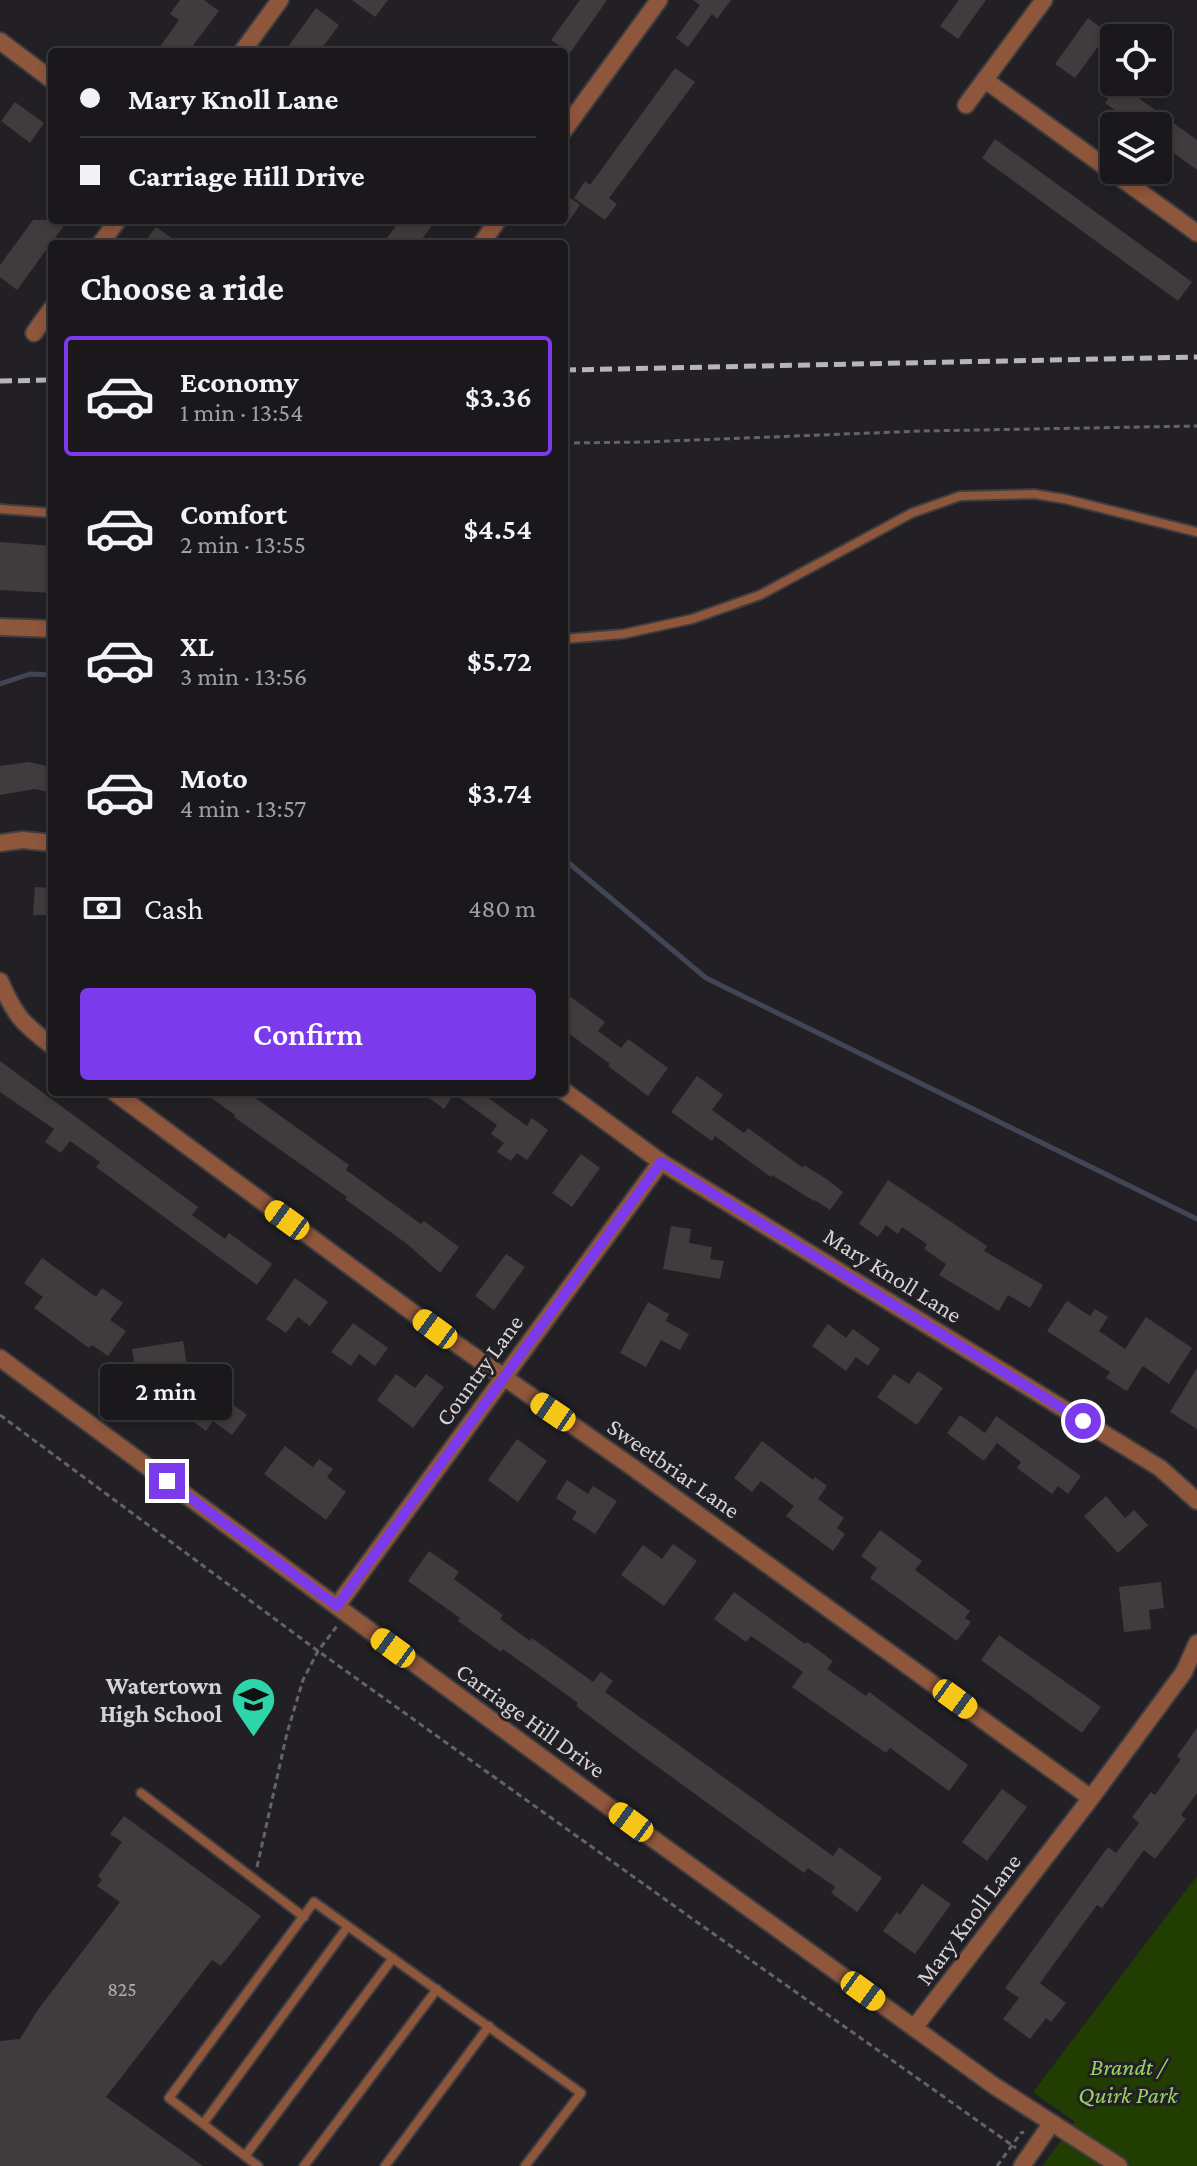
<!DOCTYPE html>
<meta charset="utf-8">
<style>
:root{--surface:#1a181b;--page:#232124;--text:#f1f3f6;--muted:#9fa0a3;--line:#38373a;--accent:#7c3aed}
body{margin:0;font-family:"Crimson Pro",serif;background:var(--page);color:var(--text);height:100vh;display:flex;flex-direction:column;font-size:30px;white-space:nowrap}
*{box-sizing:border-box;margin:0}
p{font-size:26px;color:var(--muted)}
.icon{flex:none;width:44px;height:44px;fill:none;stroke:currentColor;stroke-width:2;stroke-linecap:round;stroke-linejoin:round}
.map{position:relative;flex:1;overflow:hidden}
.panel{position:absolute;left:48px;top:240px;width:520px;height:856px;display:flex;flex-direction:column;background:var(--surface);border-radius:8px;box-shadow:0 4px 12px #0003,0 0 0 2px var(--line)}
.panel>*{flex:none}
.banner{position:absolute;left:48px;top:48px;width:520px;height:176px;border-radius:8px;box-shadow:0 4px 12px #0003,0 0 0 2px var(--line);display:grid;align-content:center;height:176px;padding:0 32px;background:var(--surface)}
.fabs{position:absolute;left:1100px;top:24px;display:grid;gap:16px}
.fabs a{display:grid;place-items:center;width:72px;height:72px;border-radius:8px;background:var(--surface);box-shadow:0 4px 12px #0003,0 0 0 2px var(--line);font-size:40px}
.end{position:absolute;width:36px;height:36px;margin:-18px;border:10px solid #7c3aed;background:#fff;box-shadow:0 0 0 4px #fff}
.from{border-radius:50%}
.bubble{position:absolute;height:56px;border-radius:8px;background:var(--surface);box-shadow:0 4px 12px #0003,0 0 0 2px var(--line);font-size:26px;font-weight:600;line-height:56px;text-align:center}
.car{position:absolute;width:24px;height:48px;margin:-24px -12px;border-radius:10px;box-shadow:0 0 6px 2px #0007;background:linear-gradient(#f5c518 24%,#345 0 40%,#f5c518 0 76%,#345 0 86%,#f5c518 0)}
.banner b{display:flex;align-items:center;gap:28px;height:76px;font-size:30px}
.banner b+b{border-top:2px solid var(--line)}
.banner i{width:20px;height:20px;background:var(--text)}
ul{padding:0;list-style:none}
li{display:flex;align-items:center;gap:24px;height:120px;margin:0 16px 12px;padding:0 16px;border:4px solid transparent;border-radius:8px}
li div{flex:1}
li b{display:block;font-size:30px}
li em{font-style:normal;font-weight:600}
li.current{border-color:var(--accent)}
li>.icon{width:72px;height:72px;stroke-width:1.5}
h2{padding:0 32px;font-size:36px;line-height:96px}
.pay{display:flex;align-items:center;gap:20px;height:88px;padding:0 32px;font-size:30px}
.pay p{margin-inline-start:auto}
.cta{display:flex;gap:16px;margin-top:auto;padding:16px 32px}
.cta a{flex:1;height:92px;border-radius:8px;background:var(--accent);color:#fff;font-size:32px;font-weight:600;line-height:92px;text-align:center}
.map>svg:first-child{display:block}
.green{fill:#213d02}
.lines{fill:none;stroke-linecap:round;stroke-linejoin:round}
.stream{stroke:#404655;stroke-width:5}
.building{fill:#403b3d}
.service-casing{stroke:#3f3d40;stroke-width:12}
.minor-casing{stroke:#3f3d40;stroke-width:20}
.path{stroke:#656367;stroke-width:3;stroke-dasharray:6 4;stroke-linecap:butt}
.service{stroke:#8e563b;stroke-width:8}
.minor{stroke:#8e563b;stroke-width:16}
.rail{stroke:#b7b5b9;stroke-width:5;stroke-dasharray:12 6;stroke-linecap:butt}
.route{stroke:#7c3aed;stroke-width:10}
.labels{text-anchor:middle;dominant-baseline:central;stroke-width:6;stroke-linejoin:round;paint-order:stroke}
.number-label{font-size:20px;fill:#b0adb0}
.street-label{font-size:24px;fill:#d5d3d6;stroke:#222024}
.poi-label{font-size:24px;font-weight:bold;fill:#d5d3d6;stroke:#222024;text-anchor:end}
.park-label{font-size:24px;font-style:italic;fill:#96d362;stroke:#222024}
</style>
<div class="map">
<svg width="1197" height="2166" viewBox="0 0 1197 2166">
<rect width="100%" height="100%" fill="#222024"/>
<path class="green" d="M1197,1876V2166H1042L1075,2122L1033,2092Z"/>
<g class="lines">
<path class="stream" d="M0,684L30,674L52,675
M564,859L706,978L1197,1219"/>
</g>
<path class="building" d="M180,0H204L219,11L188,52H156L179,20L170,14Z
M352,0H388L375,17Z
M580,0H607L570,53L551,40Z
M693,0H731L717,19L712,14L688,47L676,38L700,5Z
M959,0H986L958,39L940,26Z
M316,8L339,25L319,52H284Z
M1088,18L1108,33L1075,78L1055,64Z
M675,68L695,82L609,198L617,204L605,220L574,198L585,181L590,185Z
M1119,84L1197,140V170L1160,143L1172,126H1137L1105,103Z
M15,102L44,123L30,143L1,121Z
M995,139L1192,282L1178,301L982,158Z
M564,193L580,205L564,228Z
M33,220H68L17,290L0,277V265Z
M400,220H436L418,244H383Z
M156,227L180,244H143Z
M0,542L52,546V593L0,590Z
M29,762L52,767V793L35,789L0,795V766Z
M35,887L52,888V915H33Z
M564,992L605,1022L598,1031L621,1048L628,1039L668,1068L648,1096L608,1066L610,1064L564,1030Z
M0,1061L198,1207L192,1215L225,1239L229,1233L272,1264L257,1285L96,1167L100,1162L70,1141L61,1153L45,1142L54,1129L0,1092Z
M697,1076L723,1095L712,1110L744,1133L748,1128L803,1168L804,1165L828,1180L843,1192L830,1210L815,1200L814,1201L772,1175L771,1177L715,1136L712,1141L671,1112Z
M203,1092H247L349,1165L346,1170L421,1224L424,1221L459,1247L440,1273L407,1244L345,1199L347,1197L234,1117L235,1115Z
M421,1092H491L487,1097L527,1126L532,1118L548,1130L527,1160L517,1153L511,1161L497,1152L504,1143L491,1134L497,1125L454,1094L444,1109Z
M581,1154L600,1168L572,1207L552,1193Z
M888,1180L987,1246L984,1251L1043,1285L1030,1308L1008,1295L999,1311L939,1275L946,1264L924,1249L927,1244L902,1227L898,1234L886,1225L878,1237L859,1224Z
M671,1226L691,1229L689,1243L712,1247L710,1259L724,1261L720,1279L663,1269Z
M506,1254L525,1267L494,1310L475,1296Z
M42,1258L96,1297L102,1288L123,1303L110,1320L126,1331L108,1356L92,1345L89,1348L34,1308L43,1297L24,1283Z
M295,1278L328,1302L310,1326L298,1317L286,1333L266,1319Z
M1067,1301L1090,1316L1095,1309L1108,1317L1099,1331L1125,1349L1146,1317L1192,1348L1169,1384L1143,1366L1127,1391L1106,1378L1110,1372L1047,1331Z
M648,1302L669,1314L666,1321L689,1334L680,1350L661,1340L646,1367L620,1353Z
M353,1323L388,1348L375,1366L359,1354L351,1366L331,1352Z
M828,1324L846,1338L853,1329L880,1349L868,1366L856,1357L846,1371L812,1346Z
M183,1341L191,1389L163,1394L159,1370L136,1373L132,1349Z
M1197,1368V1429L1170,1412Z
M918,1371L943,1388L917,1425L877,1397L894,1374L909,1384Z
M396,1374L415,1388L426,1374L444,1387L413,1428L377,1400Z
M210,1388L247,1415L232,1435L213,1421L206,1431L187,1417Z
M960,1415L985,1433L996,1416L1081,1476L1068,1494L1058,1486L1052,1494L1017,1468L1021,1462L997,1443L984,1461L947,1433Z
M517,1439L547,1461L518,1502L488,1480Z
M762,1441L813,1480L815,1477L827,1486L818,1499L844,1518L837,1528L845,1534L833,1551L786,1516L794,1506L761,1481L752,1492L734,1478Z
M285,1446L313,1467L319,1459L333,1469L327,1477L346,1492L326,1520L264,1474Z
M567,1480L588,1494L593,1486L617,1501L595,1534L572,1519L577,1512L556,1498Z
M1106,1496L1125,1518L1134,1510L1148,1525L1118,1553L1084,1516Z
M880,1530L922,1561L915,1570L970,1611L965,1618L971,1622L957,1641L870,1578L877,1568L861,1556Z
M673,1544L697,1561L664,1606L621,1575L643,1545L662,1559Z
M429,1551L459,1572L454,1579L503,1615L500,1619L530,1641L532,1638L593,1682L601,1672L613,1681L605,1692L833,1856L839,1847L882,1878L857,1912L831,1893L835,1887L808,1868L804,1873L633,1749L576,1706L578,1703L503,1649L501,1652L458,1621L460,1618L408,1581Z
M1161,1582L1164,1608L1149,1610L1151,1629L1124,1632L1119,1587Z
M734,1592L805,1644L807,1642L833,1661L827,1669L866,1696L869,1692L968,1765L949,1791L890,1748L886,1753L792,1687L803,1672L751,1636L746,1642L714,1619Z
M999,1635L1101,1707L1082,1733L981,1660Z
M1197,1728V1793L1181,1815L1186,1819L1155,1859L1144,1850L1102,1908L1097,1905L1040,1983L1066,2003L1051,2022L1046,2018L1030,2039L1003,2019L1019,1998L1005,1988L1108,1847L1116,1853L1139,1823L1132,1817L1151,1792L1155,1795L1181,1759L1177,1756Z
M1002,1789L1027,1807L987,1861L962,1842Z
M124,1816L261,1916L221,1966L212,1960L106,2097L203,2166H0V2041L20,2039L37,2011L120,1902L97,1886L102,1880L98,1876L122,1842L110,1834Z
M922,1884L951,1904L915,1954L883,1931L897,1912L900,1915Z"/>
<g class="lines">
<defs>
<path id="service" d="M0,509L52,513
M564,639L623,634L692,619L760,595L912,513L960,496L1034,494L1065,499L1197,532
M141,1793L304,1917
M203,2124L348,1926
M245,2156L393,1958
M258,2166L169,2098L314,1902L581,2093L525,2166
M304,2166L437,1989
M385,2166L489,2026"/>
<path id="minor" d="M0,41L52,80
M242,52L280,0
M985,80L1197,233
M966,105L1044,0
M564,130L659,0
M100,244L118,220
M481,244L498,220
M34,333L52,308
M0,627L52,629
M0,843L23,840L52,843
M0,981C15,1016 22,1023 52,1046
M564,1091L661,1162L1160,1468L1197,1501
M114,1092L435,1329L628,1464L1091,1798
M0,1358L605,1804L993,2085L1119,2166
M337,1606L661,1162
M914,2028L1091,1798L1184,1672L1197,1643
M1022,2166L1051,2124"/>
</defs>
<use href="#service" class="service-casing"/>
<use href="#minor" class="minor-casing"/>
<path class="path" d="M564,443L645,442L922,431L1197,426
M0,1415L318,1651L694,1920L1016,2148
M257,1867L287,1733L303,1680L318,1651L337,1626
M997,2166L1021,2133L1024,2132"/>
<use href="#service" class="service"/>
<use href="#minor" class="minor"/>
<path class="rail" d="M564,370L1197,357
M0,381L52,380"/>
</g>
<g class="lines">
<path class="route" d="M167,1481L337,1606L661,1162L1083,1421"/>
</g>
<defs>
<symbol id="school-pin" viewBox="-11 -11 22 30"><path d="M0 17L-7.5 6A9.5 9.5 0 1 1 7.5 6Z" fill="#2ed4aa" stroke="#222024"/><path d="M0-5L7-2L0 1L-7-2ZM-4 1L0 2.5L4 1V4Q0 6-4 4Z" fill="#111"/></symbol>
</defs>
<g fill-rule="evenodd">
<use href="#school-pin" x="228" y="1674" width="51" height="69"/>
</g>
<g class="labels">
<g class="number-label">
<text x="122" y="1989">825</text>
</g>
<g class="street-label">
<text transform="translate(893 1275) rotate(32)">Mary Knoll Lane</text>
<text transform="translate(479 1370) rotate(-54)">Country Lane</text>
<text transform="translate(674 1468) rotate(35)">Sweetbriar Lane</text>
<text transform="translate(531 1720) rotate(36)">Carriage Hill Drive</text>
<text transform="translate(968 1919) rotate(-53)">Mary Knoll Lane</text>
</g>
<g class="poi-label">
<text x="222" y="1685">Watertown<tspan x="222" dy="28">High School</tspan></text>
</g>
<g class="park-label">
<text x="1128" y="2066">Brandt /<tspan x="1128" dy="28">Quirk Park</tspan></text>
</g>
</g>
</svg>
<div class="fabs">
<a><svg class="icon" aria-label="locate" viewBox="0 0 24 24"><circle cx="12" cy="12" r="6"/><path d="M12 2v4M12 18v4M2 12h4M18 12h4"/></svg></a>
<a><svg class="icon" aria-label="layers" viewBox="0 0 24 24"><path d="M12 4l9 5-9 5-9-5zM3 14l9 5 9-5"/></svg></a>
</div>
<i class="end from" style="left:1083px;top:1421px"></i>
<i class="end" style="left:167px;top:1481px"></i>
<div class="bubble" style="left:100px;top:1364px;width:132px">2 min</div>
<i class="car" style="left:287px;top:1220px;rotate:306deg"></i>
<i class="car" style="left:435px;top:1329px;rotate:306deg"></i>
<i class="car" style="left:553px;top:1412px;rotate:304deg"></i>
<i class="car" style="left:393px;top:1648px;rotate:306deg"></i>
<i class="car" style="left:955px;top:1699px;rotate:126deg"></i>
<i class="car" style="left:631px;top:1822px;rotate:306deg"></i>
<i class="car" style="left:863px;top:1991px;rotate:126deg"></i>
<div class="banner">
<b><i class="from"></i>Mary Knoll Lane</b>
<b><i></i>Carriage Hill Drive</b>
</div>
<section class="panel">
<h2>Choose a ride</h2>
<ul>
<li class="current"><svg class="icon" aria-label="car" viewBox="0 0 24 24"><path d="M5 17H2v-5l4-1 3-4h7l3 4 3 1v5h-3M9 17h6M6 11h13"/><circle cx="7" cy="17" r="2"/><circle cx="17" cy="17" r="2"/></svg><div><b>Economy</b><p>1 min · 13:54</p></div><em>$3.36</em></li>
<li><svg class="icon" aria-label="car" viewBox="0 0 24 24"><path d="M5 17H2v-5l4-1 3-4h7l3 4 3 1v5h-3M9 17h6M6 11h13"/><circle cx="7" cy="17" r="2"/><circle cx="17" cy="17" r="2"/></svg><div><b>Comfort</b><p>2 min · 13:55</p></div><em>$4.54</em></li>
<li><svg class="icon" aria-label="car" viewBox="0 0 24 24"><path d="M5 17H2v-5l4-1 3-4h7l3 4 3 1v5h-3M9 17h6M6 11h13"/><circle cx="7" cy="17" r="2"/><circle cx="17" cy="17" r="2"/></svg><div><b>XL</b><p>3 min · 13:56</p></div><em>$5.72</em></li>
<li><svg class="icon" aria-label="car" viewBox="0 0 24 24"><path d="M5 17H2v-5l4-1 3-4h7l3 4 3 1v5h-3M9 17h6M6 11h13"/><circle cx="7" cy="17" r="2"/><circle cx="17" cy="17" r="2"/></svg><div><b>Moto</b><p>4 min · 13:57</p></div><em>$3.74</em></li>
</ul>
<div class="pay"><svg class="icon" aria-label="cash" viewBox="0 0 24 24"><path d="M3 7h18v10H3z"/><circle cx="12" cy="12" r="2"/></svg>Cash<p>480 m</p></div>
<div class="cta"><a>Confirm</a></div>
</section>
</div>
